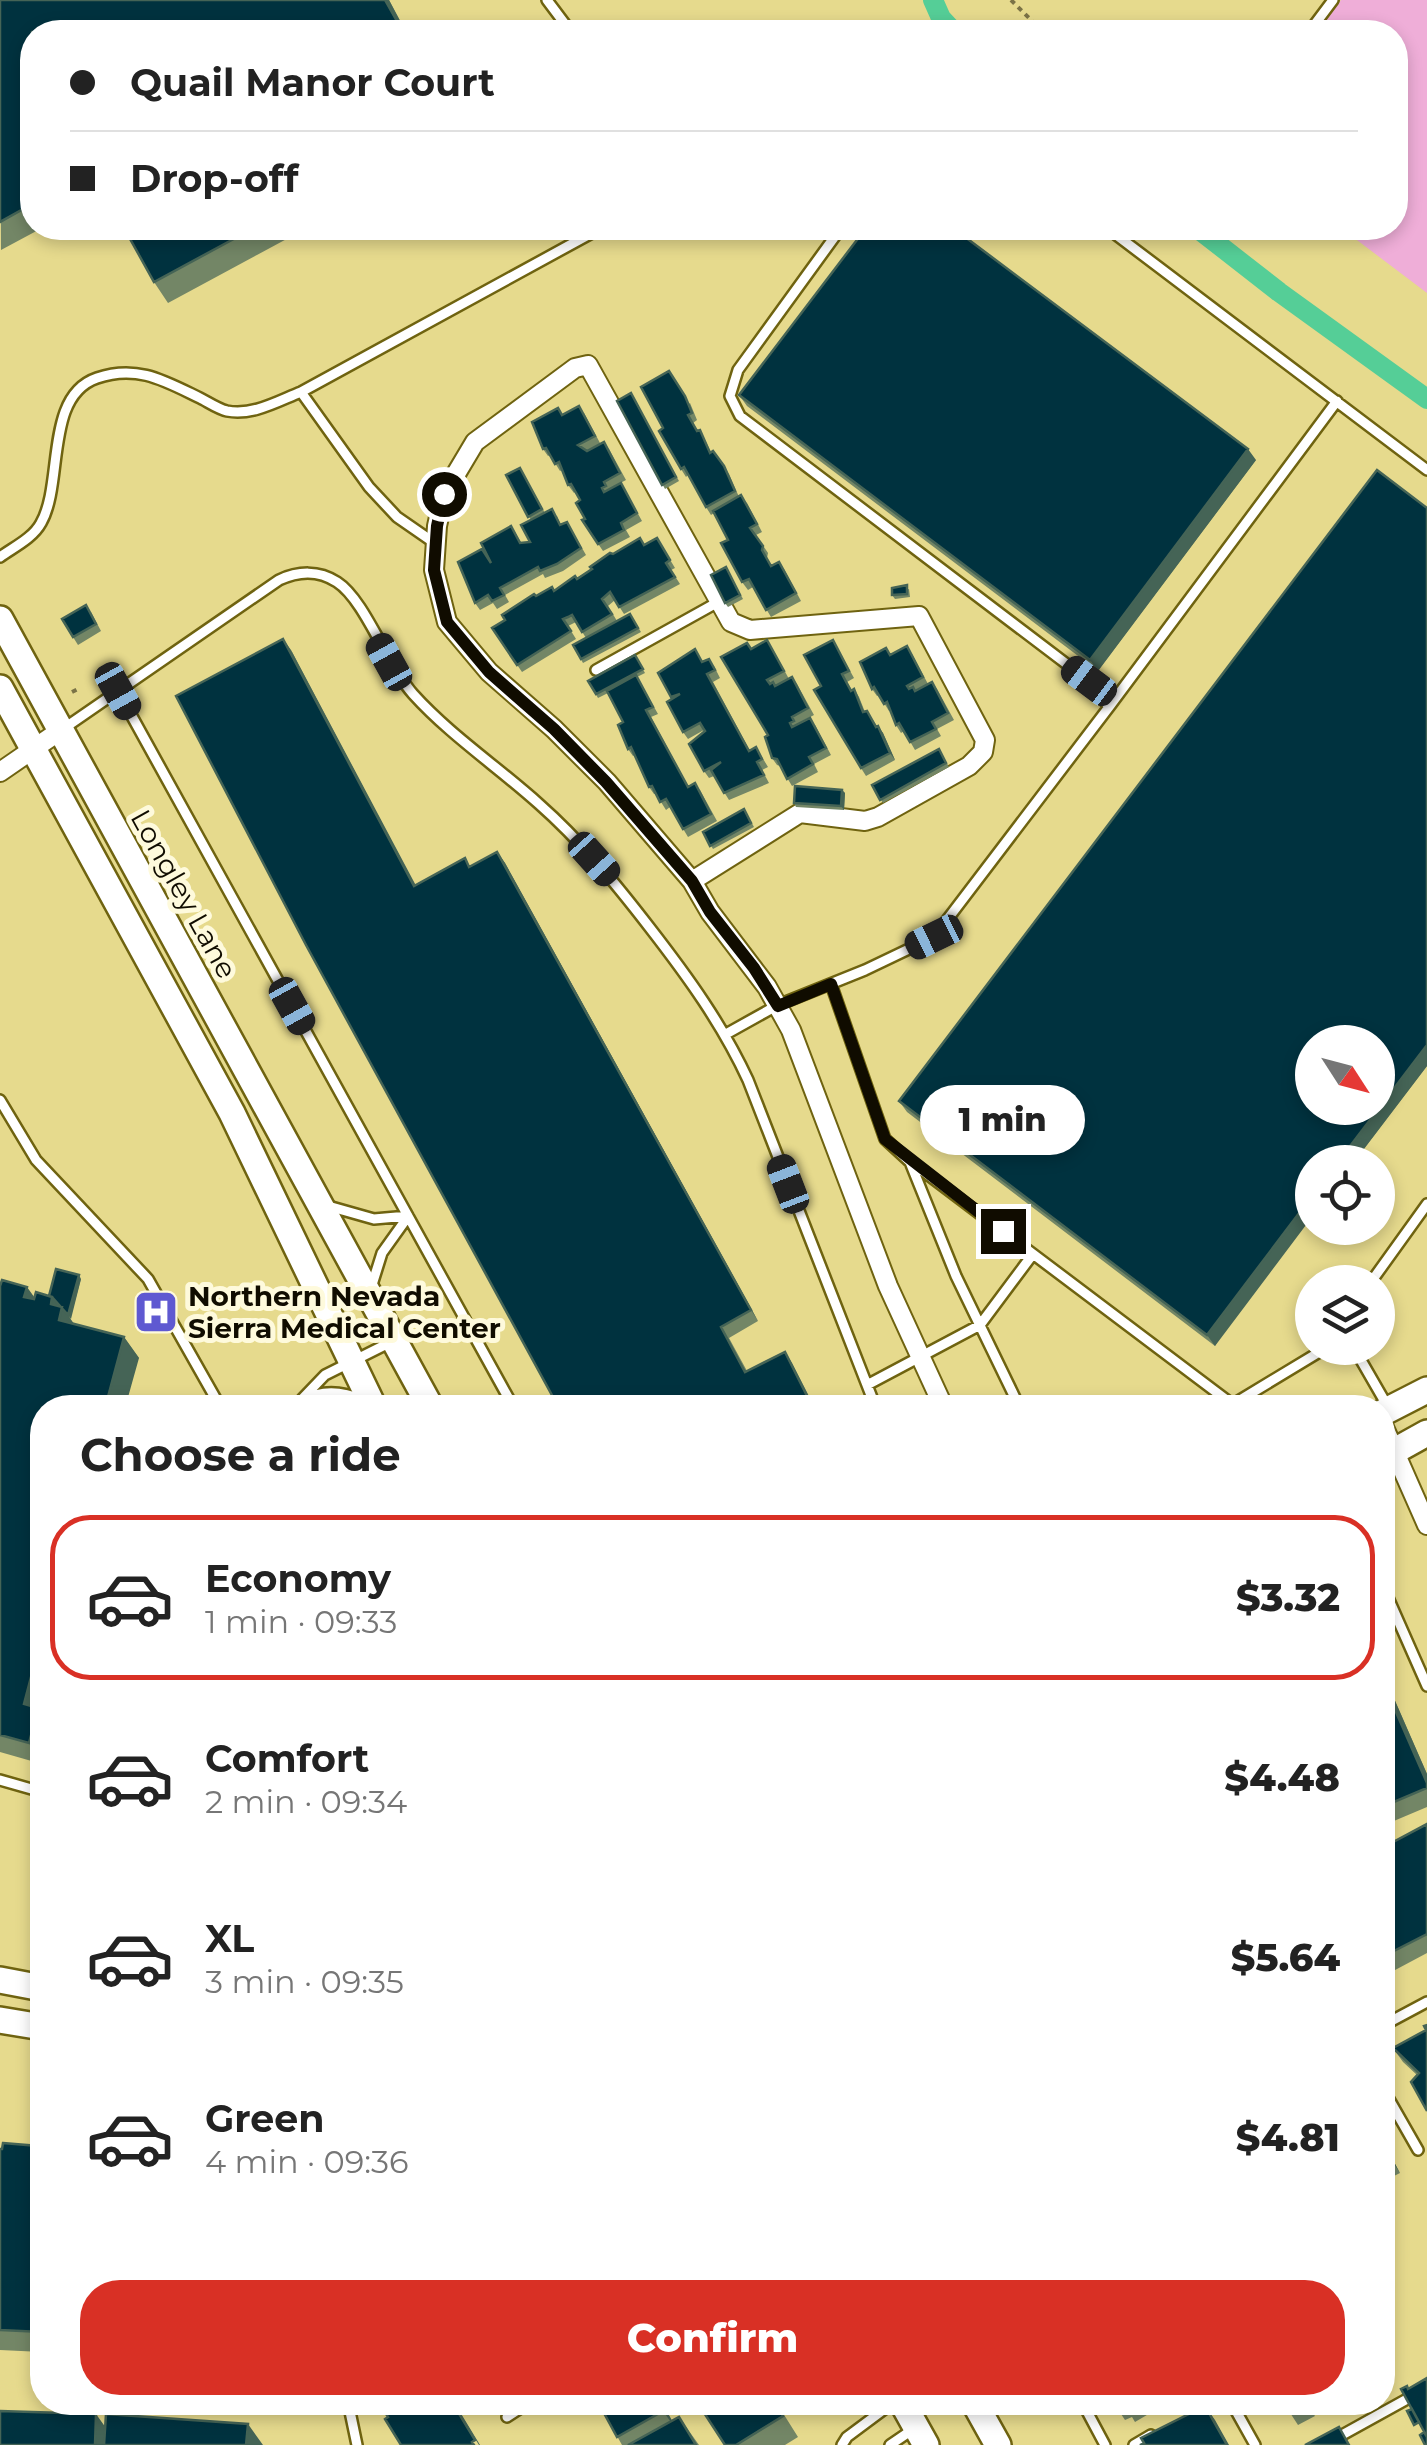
<!DOCTYPE html>
<meta charset="utf-8">
<style>
:root{--surface:#fff;--page:#f6f6f6;--text:#222;--muted:#767676;--line:#e0e0e0;--accent:#d93025}
body{margin:0;font-family:Montserrat,sans-serif;background:var(--page);color:var(--text);height:100vh;display:flex;flex-direction:column;font-size:38px;white-space:nowrap}
*{box-sizing:border-box;margin:0}
p{font-size:32px;color:var(--muted)}
.icon{flex:none;width:55px;height:55px;fill:none;stroke:currentColor;stroke-width:2;stroke-linecap:round;stroke-linejoin:round}
.map{position:relative;flex:1;overflow:hidden}
.sheet{position:absolute;left:30px;top:1395px;width:1365px;height:1020px;display:flex;flex-direction:column;background:var(--surface);border-radius:40px;box-shadow:0 5px 15px #0003}
.sheet>*{flex:none}
.banner{position:absolute;left:20px;top:20px;width:1388px;height:220px;border-radius:40px;box-shadow:0 5px 15px #0003;display:grid;align-content:center;height:220px;padding:0 50px;background:var(--surface)}
.needle{width:65px;rotate:126deg}
.fabs{position:absolute;left:1295px;top:1025px;display:grid;gap:20px}
.fabs a{display:grid;place-items:center;width:100px;height:100px;border-radius:50%;background:var(--surface);box-shadow:0 5px 15px #0003;font-size:50px}
.end{position:absolute;width:45px;height:45px;margin:-22px;border:12px solid #100c00;background:#fff;box-shadow:0 0 0 5px #fff}
.from{border-radius:50%}
.bubble{position:absolute;height:70px;border-radius:35px;background:var(--surface);box-shadow:0 5px 15px #0003;font-size:32px;font-weight:800;line-height:70px;text-align:center}
.car{position:absolute;width:30px;height:60px;margin:-30px -15px;border-radius:12px;box-shadow:0 0 8px 2px #0007;background:linear-gradient(#222 24%,#8ab4d8 0 40%,#222 0 76%,#8ab4d8 0 86%,#222 0)}
.banner b{display:flex;align-items:center;gap:35px;height:95px;font-size:38px}
.banner b+b{border-top:2px solid var(--line)}
.banner i{width:25px;height:25px;background:var(--text)}
ul{padding:0;list-style:none}
li{display:flex;align-items:center;gap:30px;height:165px;margin:0 20px 15px;padding:0 30px;border:5px solid transparent;border-radius:40px}
li div{flex:1}
li b{display:block;font-size:38px}
li em{font-style:normal;font-weight:800}
li.selected{border-color:var(--accent)}
li>.icon{width:90px;height:90px;stroke-width:1.5}
h2{padding:0 50px;font-size:45px;line-height:120px}
.action{display:flex;gap:20px;margin-top:auto;padding:20px 50px}
.action a{flex:1;height:115px;border-radius:40px;background:var(--accent);color:#fff;font-size:40px;font-weight:800;line-height:115px;text-align:center}
.map>svg:first-child{display:block}
.green{fill:#efaed8}
.lines{fill:none;stroke-linecap:round;stroke-linejoin:round}
.canal{stroke:#55ce97;stroke-width:20}
.service-casing{stroke:#6f6310;stroke-width:14}
.minor-casing{stroke:#6f6310;stroke-width:22}
.secondary-casing{stroke:#6f6310;stroke-width:30}
.path{stroke:#7b7346;stroke-width:4;stroke-dasharray:5 5;stroke-linecap:butt}
.service{stroke:#fff;stroke-width:9}
.minor{stroke:#fff;stroke-width:18}
.secondary{stroke:#fff;stroke-width:25}
.wall{fill:#738666}
.shaded-wall{fill:#456456}
.building{fill:#00323f;stroke:#456456;stroke-width:2.5;fill-rule:evenodd}
.route{stroke:#100c00;stroke-width:12}
.labels{text-anchor:middle;dominant-baseline:central;stroke-width:10;stroke-linejoin:round;paint-order:stroke}
.street-label{font-size:28px;fill:#100c00;stroke:#fefadc}
.poi-label{font-size:28px;font-weight:bold;fill:#100c00;stroke:#fefadc;text-anchor:start}
</style>
<div class="map">
<svg width="1427" height="2445" viewBox="0 0 1427 2445">
<rect width="100%" height="100%" fill="#e6da8d"/>
<path class="green" d="M1341,0H1427V293L1341,228H1395V32H1317Z"/>
<g class="lines">
<path class="canal" d="M933,0L941,18L954,32
M1197,228L1279,292L1427,399"/>
<defs>
<path id="service" d="M547,0L571,32
M1309,32L1333,0
M1107,228L1427,470
M301,392L369,487L397,517L436,544
M0,557C14,547 33,538 41,523C64,483 44,396 97,378C137,364 165,381 200,398C208,402 218,409 227,411C253,416 278,401 301,392L601,228
M596,670L720,601
M118,691L514,1408
M1109,707L1337,401
M63,729L279,580C298,571 319,570 337,582C365,600 387,665 413,694C450,735 498,767 539,804C581,841 616,884 650,928C688,977 722,1024 748,1080L876,1408
M831,984L885,1139L910,1162L956,1276L1020,1408
M726,1034L778,1005L865,970L934,937L1109,707L1089,681L740,416L730,396L738,370L841,228
M0,1100L36,1160L148,1279L221,1408
M911,1162L1232,1404
M328,1206L374,1219L408,1216
M1371,1282L1427,1204
M371,1288L382,1253L407,1218
M1354,1348L1388,1407
M867,1385L980,1325L1033,1254
M302,1399L325,1375L391,1342
M1230,1406L1326,1348
M286,1408C314,1392 333,1387 363,1400
M1382,1584L1427,1686
M0,1780L42,1792
M1382,2026L1427,2002
M1382,2087L1418,2150
M348,2402L357,2445
M1082,2402L1105,2445
M1231,2402L1255,2445
M1191,2413L1211,2402
M507,2417L530,2402
M842,2445L847,2437L894,2402
M890,2445L912,2430
M1134,2445L1151,2435
M1324,2445L1427,2388"/>
<path id="minor" d="M0,772L61,730
M692,881L800,813L865,821L878,817L969,766L983,752L985,740L919,616L750,630L731,622L588,365L575,368L475,442L444,494L437,526L434,570L447,622L489,672L554,729L607,782L692,881L710,912L767,987L791,1030L888,1286L944,1408
M1382,1423L1427,1525"/>
<path id="secondary" d="M0,619L431,1408
M0,688L232,1113L374,1408
M1382,1413L1427,1390
M1382,1458L1427,1433
M0,1980L42,1988
M0,2020L42,2027
M902,2402L926,2445
M974,2402L998,2445"/>
</defs>
<use href="#service" class="service-casing"/>
<use href="#minor" class="minor-casing"/>
<use href="#secondary" class="secondary-casing"/>
<path class="path" d="M1011,0L1043,32
M72,692L80,688"/>
<use href="#service" class="service"/>
<use href="#minor" class="minor"/>
<use href="#secondary" class="secondary"/>
</g>
<path class="wall" d="M0,0H389L406,32H32V228H42L1,250Z
M124,228H307L168,303L154,282Z
M631,393L679,481L665,489L617,401Z
M739,395L1256,460L1098,671L747,406Z
M690,403L697,420L693,423L698,431L700,430L711,452L729,474L739,497L747,503L762,532L756,535L768,553L767,558L772,566L784,569L801,601L771,617L753,587L748,590L742,582L728,540L714,513L711,515L706,507L688,475L686,477L681,469L663,428Z
M584,413L600,443L609,449L626,480L609,489L621,483L642,521L626,530L630,537L603,551L582,520L585,519L580,500L575,492L574,493L568,485L562,470L560,471L550,455L548,456L543,449L563,414Z
M520,468L545,513L557,516L561,525L567,522L586,555L563,571L545,578L543,574L505,595L509,602L497,609L493,603L480,610L475,603L491,563L511,526L521,542H530L531,520L506,475Z
M1427,508V1066L1354,1162H1312L1215,1346L907,1112L899,1101Z
M657,538L675,568L671,570L680,584L624,614L615,600L608,606L617,621L630,614L641,632L583,663L573,645L586,638L576,622L568,626L576,639L522,672L492,628L505,620L536,596L554,591L592,569L613,554L645,545Z
M726,567L743,599L728,607L725,603Z
M909,589L910,597L895,599L892,595Z
M91,612L101,631L78,645L73,637Z
M833,640L854,678L847,682L852,690L854,689L859,697L865,712L867,711L877,726L883,733L895,760L866,776L861,768L821,686Z
M772,648L789,679L792,677L797,684L814,715L797,724L815,725L831,755L814,764L818,772L792,786L780,766L777,765L772,758L752,649Z
M291,650L415,886L470,866L497,852L505,863L758,1321L729,1338L747,1371L792,1363L559,1408Z
M912,654L928,684L932,682L937,689L954,720L937,729L941,736L915,750L904,731L901,733L896,725L890,710L889,711L879,695L877,696L872,689L891,655Z
M635,655L645,673L637,677L658,714L651,717L688,786L700,790L717,821L688,837L670,807L666,810L656,794H654L649,787L635,755L633,756L628,749L623,722L608,693L598,698L588,681Z
M703,662L714,666L720,678L713,682L750,751L756,747L768,767L762,770L769,783L729,800L714,776L709,778L704,771V730L688,739L683,732L673,698L658,673Z
M939,749L949,767L883,803L872,785Z
M842,790L845,793L844,810L796,807L794,803Z
M744,809L754,827L713,849L703,832Z
M81,1279L70,1319L74,1324L124,1337L139,1358L42,1408V1764L0,1752V1286L35,1298L49,1296Z
M1382,1671L1427,1774V1807L1382,1826Z
M1427,1824V1953L1382,1977V1848Z
M1427,2025V2111L1417,2075L1403,2062L1393,2048L1426,2030Z
M1382,2140L1400,2173L1382,2182Z
M38,2146L42,2152V2352L0,2350V2149Z
M598,2402H662L672,2421L679,2417L699,2445H622Z
M697,2402H776L798,2437L785,2445H725Z
M1113,2402H1169L1135,2422L1132,2417L1125,2420Z
M1283,2402H1332L1313,2413L1315,2416L1298,2425Z"/>
<path class="shaded-wall" d="M385,0H389L406,32H403Z
M1248,449L1256,460L1098,671L1090,660Z
M283,639L291,650L422,897L414,886Z
M878,726L883,733L895,760L890,753Z
M842,790L845,793L844,810L841,806Z
M497,852L505,863L758,1321L751,1310Z
M1427,1045V1066L1354,1162H1338Z
M1312,1196V1217L1215,1346L1207,1335Z
M79,1275L81,1279L71,1319L68,1315Z
M27,1287L42,1308L24,1297Z
M52,1297L62,1307L77,1328L59,1320L51,1304Z
M124,1337L139,1358L125,1408H105Z
M785,1352L792,1363L815,1408H813Z
M42,1635V1762L29,1743L24,1704Z
M1382,1671L1427,1774V1783L1382,1680Z
M1382,2140L1400,2173L1390,2158L1382,2145Z
M452,2402H454L480,2445H479Z
M658,2402H662L678,2432L663,2411Z
M1205,2406L1215,2420L1229,2445H1227Z
M96,2414L111,2435V2445H95Z
M248,2424L263,2445H246Z"/>
<path class="building" d="M0,0H385L403,32H32V204L0,222Z
M124,228H254L154,282Z
M866,228H953L1248,449L1090,660L739,395Z
M669,371L685,396L692,413L688,415L697,431L700,430L710,453L713,451L724,466L735,491L706,507L684,467L681,469L659,431L663,428L641,387Z
M631,393L676,477L662,485L617,401Z
M579,406L595,436L578,445L587,451L604,442L620,473L604,482L606,486L602,488L604,492L621,483L637,513L621,523L624,530L598,544L582,520L585,519L576,503L580,500L571,484L568,485L559,462L555,464L546,448L543,449L532,422L558,408L562,415Z
M520,468L542,509L528,517L506,475Z
M1377,470L1427,508V1045L1338,1162H1312V1196L1207,1335L899,1101ZM1312,1042H1378V1108H1312Z
M741,495L757,524L750,528L763,546L762,550L771,566L779,562L796,593L766,610L749,579L742,582L721,543L728,540L713,511Z
M552,509L560,525L567,522L581,548L557,564L540,571L538,567L500,588L504,595L492,601L488,595L475,603L458,562L482,549L491,563L481,543L511,526L520,543L530,542L521,525Z
M640,538L644,545L657,538L670,560L666,563L675,577L619,607L610,592L602,599L612,614L582,632L572,615L568,617L563,619L571,631L517,665L492,628L505,620L502,615L534,594L536,596L552,587L554,591L575,576L577,579L592,569L590,567L610,553L613,554Z
M726,567L740,595L725,603L711,575Z
M907,585V594L892,595V588Z
M86,605L96,624L73,637L62,619Z
M630,614L638,628L581,659L573,645Z
M283,639L414,886L465,858L469,867L497,852L751,1310L721,1327L745,1372L785,1352L813,1408H559L306,945L176,696Z
M767,640L784,671L767,680L770,684L773,682L775,686L792,677L808,708L792,717L794,721L790,723L792,727L810,718L826,748L809,757L813,764L787,779L777,759L772,758L765,737L768,735L721,657L747,643L751,649Z
M833,640L849,671L842,674L851,691L854,689L863,712L867,711L876,727L878,726L890,753L861,768L814,690L821,686L804,655Z
M907,646L923,677L907,686L909,689L913,687L915,691L932,682L948,713L932,722L936,729L910,742L899,723L896,725L887,702L884,704L874,687L872,689L860,662L886,648L890,655Z
M695,649L702,662L709,659L715,670L707,674L749,751L756,747L762,759L757,762L764,775L724,793L711,770L721,762L704,771L689,744L705,731L703,728L700,723L683,732L667,702L680,694L671,697L658,673Z
M635,655L643,669L596,694L588,681Z
M636,675L653,707L646,710L688,787L695,783L711,814L683,829L666,799L660,802L652,786L649,787L631,747L628,749L618,725L623,722L607,691Z
M939,749L946,763L880,800L872,785Z
M795,786L842,790L841,806L794,803Z
M744,809L751,823L710,846L703,832Z
M56,1269L79,1275L68,1315L52,1297L49,1296Z
M2,1280L27,1287L24,1297L34,1299L36,1292L52,1297L51,1304L62,1307L59,1320L124,1337L105,1408H42V1635L24,1704L38,1708L29,1743L0,1735V1286Z
M1382,1680L1427,1783V1788L1382,1807Z
M1427,1824V1934L1382,1957V1848Z
M1427,2025V2111L1411,2082L1419,2073L1393,2048L1426,2030L1424,2026Z
M3,2143L38,2146L37,2156H42V2332L0,2330V2149H2Z
M1382,2145L1390,2158L1382,2162Z
M1427,2378V2437L1401,2389L1407,2386L1408,2389Z
M379,2402H452L475,2440L472,2442L474,2445H401L385,2419L388,2417Z
M598,2402H658L663,2411L617,2437Z
M697,2402H774L783,2416L736,2445H725Z
M1283,2402H1303L1287,2411Z
M1205,2406L1227,2445H1140L1144,2443L1141,2438Z
M1412,2409L1419,2422L1414,2425L1407,2411Z
M0,2411L96,2414L95,2445H0Z
M106,2414L248,2424L246,2445H104Z
M679,2417L696,2445H628Z
M1339,2427L1349,2445H1305Z
M1424,2432L1427,2437V2445H1425L1420,2435Z"/>
<g class="lines">
<path class="route" d="M444,494L437,526L434,570L447,622L489,672L554,729L606,782L692,881L710,912L754,968L778,1006L831,984L885,1139L1003,1231"/>
</g>
<defs>
<symbol id="hospital-square" viewBox="-11 -11 22 22"><rect x="-9" y="-9" width="18" height="18" rx="4" fill="#5f59d1" stroke="#fefadc"/><path d="M-5-5h3v3.5h4V-5h3V5h-3V1.5h-4V5h-3Z" fill="#fff"/></symbol>
</defs>
<g fill-rule="evenodd">
<use href="#hospital-square" x="131" y="1287" width="50" height="50"/>
</g>
<g class="labels">
<g class="street-label">
<text transform="translate(184 894) rotate(61)">Longley Lane</text>
</g>
<g class="poi-label">
<text x="188" y="1296">Northern Nevada<tspan x="188" dy="32">Sierra Medical Center</tspan></text>
</g>
</g>
</svg>
<div class="fabs">
<a><svg class="needle" viewBox="-14 -14 28 28"><path d="M0-13l5 13h-10z" fill="#e53935"/><path d="M0 13l5-13h-10z" fill="#767676"/></svg></a>
<a><svg class="icon" aria-label="locate" viewBox="0 0 24 24"><circle cx="12" cy="12" r="6"/><path d="M12 2v4M12 18v4M2 12h4M18 12h4"/></svg></a>
<a><svg class="icon" aria-label="layers" viewBox="0 0 24 24"><path d="M12 4l9 5-9 5-9-5zM3 14l9 5 9-5"/></svg></a>
</div>
<i class="end from" style="left:444px;top:494px"></i>
<i class="end" style="left:1003px;top:1231px"></i>
<div class="bubble" style="left:920px;top:1085px;width:165px">1 min</div>
<i class="car" style="left:389px;top:662px;rotate:331deg"></i>
<i class="car" style="left:1089px;top:681px;rotate:307deg"></i>
<i class="car" style="left:118px;top:691px;rotate:151deg"></i>
<i class="car" style="left:594px;top:859px;rotate:138deg"></i>
<i class="car" style="left:934px;top:937px;rotate:244deg"></i>
<i class="car" style="left:292px;top:1006px;rotate:151deg"></i>
<i class="car" style="left:788px;top:1184px;rotate:339deg"></i>
<div class="banner">
<b><i class="from"></i>Quail Manor Court</b>
<b><i></i>Drop-off</b>
</div>
<section class="sheet">
<h2>Choose a ride</h2>
<ul>
<li class="selected"><svg class="icon" aria-label="car" viewBox="0 0 24 24"><path d="M5 17H2v-5l4-1 3-4h7l3 4 3 1v5h-3M9 17h6M6 11h13"/><circle cx="7" cy="17" r="2"/><circle cx="17" cy="17" r="2"/></svg><div><b>Economy</b><p>1 min · 09:33</p></div><em>$3.32</em></li>
<li><svg class="icon" aria-label="car" viewBox="0 0 24 24"><path d="M5 17H2v-5l4-1 3-4h7l3 4 3 1v5h-3M9 17h6M6 11h13"/><circle cx="7" cy="17" r="2"/><circle cx="17" cy="17" r="2"/></svg><div><b>Comfort</b><p>2 min · 09:34</p></div><em>$4.48</em></li>
<li><svg class="icon" aria-label="car" viewBox="0 0 24 24"><path d="M5 17H2v-5l4-1 3-4h7l3 4 3 1v5h-3M9 17h6M6 11h13"/><circle cx="7" cy="17" r="2"/><circle cx="17" cy="17" r="2"/></svg><div><b>XL</b><p>3 min · 09:35</p></div><em>$5.64</em></li>
<li><svg class="icon" aria-label="car" viewBox="0 0 24 24"><path d="M5 17H2v-5l4-1 3-4h7l3 4 3 1v5h-3M9 17h6M6 11h13"/><circle cx="7" cy="17" r="2"/><circle cx="17" cy="17" r="2"/></svg><div><b>Green</b><p>4 min · 09:36</p></div><em>$4.81</em></li>
</ul>
<div class="action"><a>Confirm</a></div>
</section>
</div>
